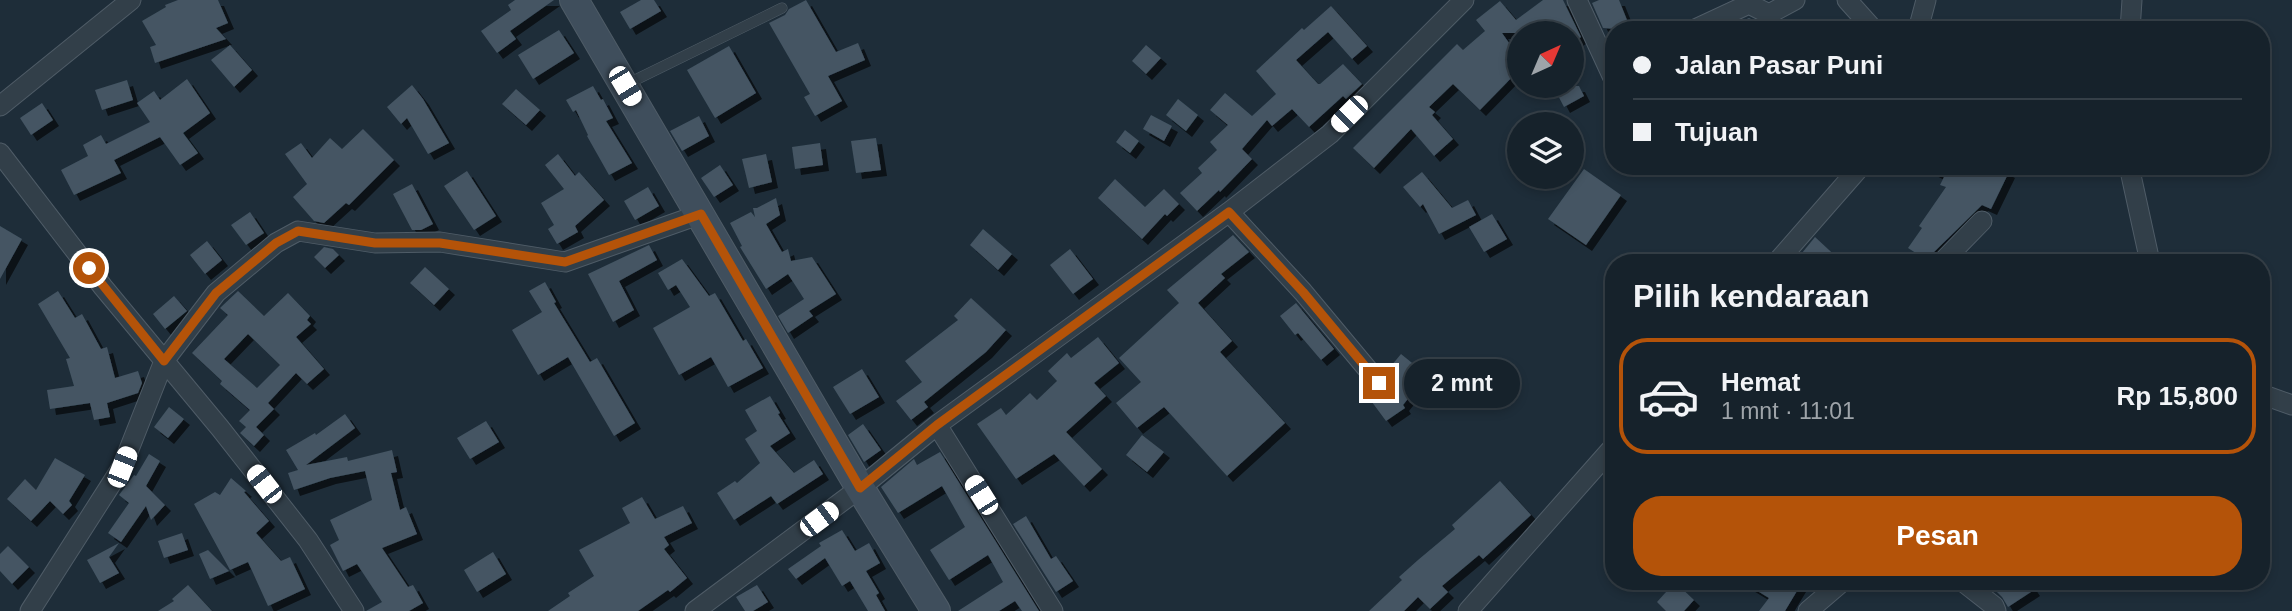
<!DOCTYPE html>
<html lang="id">
<meta charset="utf-8">
<style>
:root{--surface:#16222b;--page:#1f2a33;--text:#f1f3f6;--muted:#9ea4a9;--line:#353f47;--accent:#b45309}
body{margin:0;font-family:Arial,sans-serif;background:var(--page);color:var(--text);height:100vh;display:flex;flex-direction:column;font-size:26px;white-space:nowrap}
*{box-sizing:border-box;margin:0}
p{font-size:23px;color:var(--muted)}
.icon{flex:none;width:38px;height:38px;fill:none;stroke:currentColor;stroke-width:2;stroke-linecap:round;stroke-linejoin:round}
.map{position:relative;flex:1;overflow:hidden}
.drawer{position:absolute;left:1605px;top:254px;width:665px;height:336px;display:flex;flex-direction:column;background:var(--surface);border-radius:28px;box-shadow:0 4px 10px #0003,0 0 0 2px var(--line)}
.drawer>*{flex:none}
.guide{position:absolute;left:1605px;top:21px;width:665px;height:154px;border-radius:28px;box-shadow:0 4px 10px #0003,0 0 0 2px var(--line);display:grid;align-content:center;height:154px;padding:0 28px;background:var(--surface)}
.needle{width:46px;rotate:44deg}
.fabs{position:absolute;left:1507px;top:21px;display:grid;gap:14px}
.fabs a{display:grid;place-items:center;width:77px;height:77px;border-radius:50%;background:var(--surface);box-shadow:0 4px 10px #0003,0 0 0 2px var(--line);font-size:35px}
.end{position:absolute;width:32px;height:32px;margin:-16px;border:9px solid #b45309;background:#fff;box-shadow:0 0 0 4px #fff}
.from{border-radius:50%}
.bubble{position:absolute;height:49px;border-radius:24px;background:var(--surface);box-shadow:0 4px 10px #0003,0 0 0 2px var(--line);font-size:23px;font-weight:700;line-height:49px;text-align:center}
.car{position:absolute;width:21px;height:42px;margin:-21px -10px;border-radius:9px;box-shadow:0 0 5px 2px #0007;background:linear-gradient(#fff 24%,#345 0 40%,#fff 0 76%,#345 0 86%,#fff 0)}
.guide b{display:flex;align-items:center;gap:24px;height:66px;font-size:26px}
.guide b+b{border-top:2px solid var(--line)}
.guide i{width:18px;height:18px;background:var(--text)}
ul{padding:0;list-style:none}
li{display:flex;align-items:center;gap:21px;height:116px;margin:0 14px 10px;padding:0 14px;border:4px solid transparent;border-radius:28px}
li div{flex:1}
li b{display:block;font-size:26px}
li em{font-style:normal;font-weight:700}
li.on{border-color:var(--accent)}
li>.icon{width:63px;height:63px;stroke-width:1.5}
h2{padding:0 28px;font-size:32px;line-height:84px}
.action{display:flex;gap:14px;margin-top:auto;padding:14px 28px}
.action a{flex:1;height:80px;border-radius:28px;background:var(--accent);color:#fff;font-size:28px;font-weight:700;line-height:80px;text-align:center}
.map>svg:first-child{display:block}
.building{fill:#445563;fill-rule:evenodd;filter:url(#shadow)}
.lines{fill:none;stroke-linecap:round;stroke-linejoin:round}
.lane-casing{stroke:#4f5c67;stroke-width:11}
.street-casing{stroke:#4f5c67;stroke-width:21}
.secondary-casing{stroke:#4f5c67;stroke-width:30}
.lane{stroke:#323f49;stroke-width:10}
.street{stroke:#323f49;stroke-width:19}
.secondary{stroke:#3f4e5c;stroke-width:28}
.route{stroke:#b45309;stroke-width:9}
</style>
<div class="map">
<svg width="2292" height="611" viewBox="0 0 2292 611">
<defs>
<filter id="shadow"><feDropShadow dx="6" dy="6" stdDeviation="0" flood-color="#0009"/></filter>
</defs>
<rect width="100%" height="100%" fill="#1e2d39"/>
<path class="building" d="M178,0H218L228,23L216,28L226,39L155,63L150,47L156,45L142,21L166,7L165,5Z
M515,0H554L510,31L516,39L497,53L481,31L511,10L508,5Z
M641,0H654L661,11L630,29L620,12Z
M806,0L836,52L858,43L865,60L828,76L842,101L815,116L804,97L810,94L769,23L785,15L789,9Z
M1543,0H1563L1581,37L1572,44V33H1502L1519,57V70L1480,110L1453,84L1429,107L1435,112L1432,115L1453,139L1434,156L1411,129L1374,168L1353,148L1457,44L1463,50L1485,31L1476,20L1500,1L1516,20Z
M1599,0H1619L1631,30L1603,28L1592,3Z
M1331,6L1367,46L1352,59L1328,32L1296,60L1318,84H1320L1343,64L1362,84L1346,99L1343,96L1309,127L1292,109L1272,126L1267,120L1242,149L1252,159L1220,192L1219,190L1197,211L1180,193L1202,173L1198,168L1217,150L1210,142L1228,125L1210,110L1225,93L1252,116L1276,94L1256,71L1302,28L1304,30Z
M1749,18L1762,24L1766,30H1736L1733,25Z
M559,30L574,53L533,79L518,55Z
M230,45L252,70L234,87L211,60Z
M1146,45L1161,58L1146,74L1132,61Z
M729,46L756,93L715,118L687,70Z
M187,79L210,113L183,133L198,153L180,165L160,137L114,160L121,173L74,195L61,170L88,156L83,145L101,135L106,144L150,122L137,103L154,91L160,100Z
M127,80L133,100L102,110L95,90Z
M412,85L423,99L449,143L428,154L407,118L401,124L387,107Z
M593,86L601,100L603,99L613,118L606,121L632,163L609,175L587,136L588,135L576,110L573,112L566,100Z
M1553,86H1579L1584,96L1564,107Z
M516,89L540,110L526,125L502,104Z
M1178,99L1198,115L1186,131L1166,115Z
M42,103L53,120L31,135L20,118Z
M1151,115L1172,126L1164,141L1143,129Z
M699,116L709,136L682,151L670,131Z
M363,129L394,160L349,205L346,203L324,223L314,221L293,197L307,184L285,154L301,143L312,158L330,138L342,149Z
M1125,130L1139,141L1130,153L1116,142Z
M876,138L881,170L856,173L851,141Z
M820,143L823,165L795,169L792,147Z
M558,154L575,176L579,172L604,200L575,226L578,232L557,244L548,229L554,225L541,203L564,189L545,165Z
M766,154L772,182L749,188L742,159Z
M720,165L733,185L714,197L701,178Z
M1923,166H1997L2009,172L1991,209L1982,205L1933,253L1930,262L1908,248L1922,228L1919,226L1946,187L1940,185L1944,177Z
M1584,169L1621,195L1586,245L1548,219Z
M467,171L496,216L474,230L444,186Z
M1422,172L1452,208L1468,200L1476,215L1439,234L1423,204L1420,207L1403,187Z
M1115,179L1145,207L1164,189L1179,204L1167,216L1165,214L1142,239L1098,198Z
M412,184L433,224L421,230H412L393,194Z
M648,187L659,206L635,220L624,201Z
M776,198L780,215L766,224L782,252L788,249L791,261L812,257L836,294L809,311L813,316L788,333L778,316L804,299L788,274L766,289L740,247L742,246L730,223L751,212L755,217L753,208H757Z
M250,212L264,233L246,245L231,225Z
M1492,214L1507,239L1484,252L1469,227Z
M0,226L22,239L0,279Z
M983,229L1012,254L998,270L970,245Z
M1233,235L1249,252L1221,274L1225,278L1198,303L1232,341L1220,352L1285,423L1227,476L1164,407L1137,428L1116,403L1141,382L1119,358L1179,303L1167,290Z
M1815,237L1842,262H1812L1802,253Z
M207,241L222,260L205,274L190,255Z
M649,245L657,260L619,281L634,310L613,322L588,274Z
M324,247L333,249L339,255L325,268L314,257Z
M1070,249L1093,279L1073,294L1050,265Z
M682,259L709,296L715,293L743,341L746,339L763,368L728,387L711,357L679,375L653,328L690,307L676,285L668,290L658,273Z
M425,267L449,289L434,305L410,283Z
M545,282L556,302L554,303L590,362L597,358L635,423L614,436L568,357L538,375L512,330L542,312L529,291Z
M58,291L75,318L82,314L101,349L107,347L115,378L138,371L142,383L138,393L107,403L110,417L94,420L90,403L50,409L47,390L74,386L66,359L70,358L38,304Z
M238,291L264,316L288,293L310,316L307,320L311,324L296,337L324,369L307,384L296,373L268,403L274,409L256,427L264,435L254,446L240,433L246,427L239,421L250,410L220,384L222,381L192,353L228,315L220,308ZM248,334L280,365L257,388L224,359Z
M174,296L187,311L165,329L153,314Z
M971,298L1006,330L986,352L924,402L928,407L911,420L896,401L922,382L905,361L958,320L954,316Z
M1296,303L1334,349L1321,360L1298,333L1295,335L1280,316Z
M1098,337L1119,363L1094,383L1106,396L1066,432L1102,469L1084,486L1054,454L1016,479L977,424L1001,408L1006,415L1030,393L1037,400L1057,381L1048,371L1067,353L1071,358Z
M1401,354L1427,375L1403,405L1405,408L1386,421L1369,398L1374,394L1382,395L1387,392L1394,380L1386,372Z
M862,369L879,397L850,414L833,387Z
M770,396L780,413L778,414L790,433L770,446L794,473L814,460L823,474L777,504L771,496L734,520L717,493L735,481L737,483L760,463L745,439L757,431L745,410Z
M169,407L184,419L168,438L154,427Z
M345,414L355,428L306,465L347,457L348,461L392,450L397,472L391,473L400,510L406,507L417,534L382,548L408,587L413,585L423,603L409,611H366L382,602L357,564L343,571L330,545L339,540L330,520L372,500L365,471L330,478L294,490L288,473L298,470L286,450L315,433L316,435Z
M486,421L499,442L470,459L457,438Z
M863,424L881,450L864,462L848,435Z
M1142,435L1164,452L1147,472L1126,455Z
M940,452L1039,611H1022L1015,601L999,611H958L1003,582L988,555L949,580L930,550L965,527L942,486L898,513L881,487L914,459L917,465Z
M149,454L160,461L146,486L165,505L151,520L146,506L121,542L108,533L129,503L119,495L134,475L136,476Z
M55,458L85,475L69,501L72,505L63,514L50,501L31,521L7,499L25,479L36,490Z
M231,478L246,491L244,492L269,521L256,533L281,561L290,557L305,589L268,606L248,562L230,570L194,504L215,492L220,495Z
M1500,481L1531,515L1483,559L1479,555L1442,586L1448,592L1430,609L1418,597L1404,611H1369L1402,580L1399,577L1418,560L1455,529L1452,525Z
M642,497L655,519L683,506L692,523L664,537L669,545L664,549L687,578L670,592L668,590L638,611H548L570,596L568,593L594,576L579,550L630,523L622,508Z
M1026,516L1051,559L1056,556L1073,581L1056,592L1013,524Z
M842,530L855,551L869,543L880,563L866,571L879,593L876,595L885,611H868L850,581L842,586L825,558L796,579L788,569L821,546L819,543Z
M182,533L188,550L164,558L158,541Z
M119,543L109,557L119,573L100,583L87,560Z
M8,546L29,567L12,584L0,571V554Z
M208,550L229,571L210,579L199,554Z
M493,552L506,574L477,592L464,570Z
M1741,581H1792L1800,586L1785,611H1759L1769,598Z
M2004,581H2028L2034,590L2008,607L2002,597L1993,588Z
M1675,582L1694,600L1684,611H1666L1657,602Z
M188,585L212,611H158L174,601L172,599Z
M757,585L768,602L753,611H745L736,597Z"/>
<g class="lines">
<defs>
<path id="lane" d="M625,85L782,8"/>
<path id="street" d="M1577,0L1614,80
M1847,0L1874,30
M1693,30L1749,4L1769,14L1795,0
M1918,30L1926,0
M2130,30L2132,0
M0,106L131,0
M0,153L103,287L220,428L308,540L354,611
M2129,166L2150,262
M1229,212L1303,292L1379,383
M1777,262L1861,166
M1942,262L1982,221
M2261,394L2292,405
M937,425L1053,611
M1962,581L1994,606L1996,611
M30,611L122,467L164,361L216,293L276,243L298,231L375,243L440,242L565,262L701,214
M695,611L860,488L937,425L1229,212L1330,134L1464,0
M1468,611L1614,446
M1808,611L1843,581"/>
<path id="secondary" d="M574,0L860,488L936,611"/>
</defs>
<use href="#lane" class="lane-casing"/>
<use href="#street" class="street-casing"/>
<use href="#secondary" class="secondary-casing"/>
<use href="#lane" class="lane"/>
<use href="#street" class="street"/>
<use href="#secondary" class="secondary"/>
</g>
<g class="lines">
<path class="route" d="M89,268L164,361L216,293L276,243L298,231L375,243H440L565,262L701,214L860,488L937,425L1229,212L1303,292L1379,383"/>
</g>
</svg>
<div class="fabs">
<a><svg class="needle" viewBox="-14 -14 28 28"><path d="M0-13l5 13h-10z" fill="#e53935"/><path d="M0 13l5-13h-10z" fill="#9ea4a9"/></svg></a>
<a><svg class="icon" aria-label="layers" viewBox="0 0 24 24"><path d="M12 4l9 5-9 5-9-5zM3 14l9 5 9-5"/></svg></a>
</div>
<i class="end from" style="left:89px;top:268px"></i>
<i class="end" style="left:1379px;top:383px"></i>
<div class="bubble" style="left:1404px;top:359px;width:116px">2 mnt</div>
<i class="car" style="left:625px;top:86px;rotate:149deg"></i>
<i class="car" style="left:1349px;top:114px;rotate:225deg"></i>
<i class="car" style="left:122px;top:467px;rotate:22deg"></i>
<i class="car" style="left:264px;top:484px;rotate:322deg"></i>
<i class="car" style="left:981px;top:495px;rotate:328deg"></i>
<i class="car" style="left:819px;top:519px;rotate:53deg"></i>
<div class="guide">
<b><i class="from"></i>Jalan Pasar Puni</b>
<b><i></i>Tujuan</b>
</div>
<section class="drawer">
<h2>Pilih kendaraan</h2>
<ul>
<li class="on"><svg class="icon" aria-label="car" viewBox="0 0 24 24"><path d="M5 17H2v-5l4-1 3-4h7l3 4 3 1v5h-3M9 17h6M6 11h13"/><circle cx="7" cy="17" r="2"/><circle cx="17" cy="17" r="2"/></svg><div><b>Hemat</b><p>1 mnt · 11:01</p></div><em>Rp 15,800</em></li>
</ul>
<div class="action"><a>Pesan</a></div>
</section>
</div>
